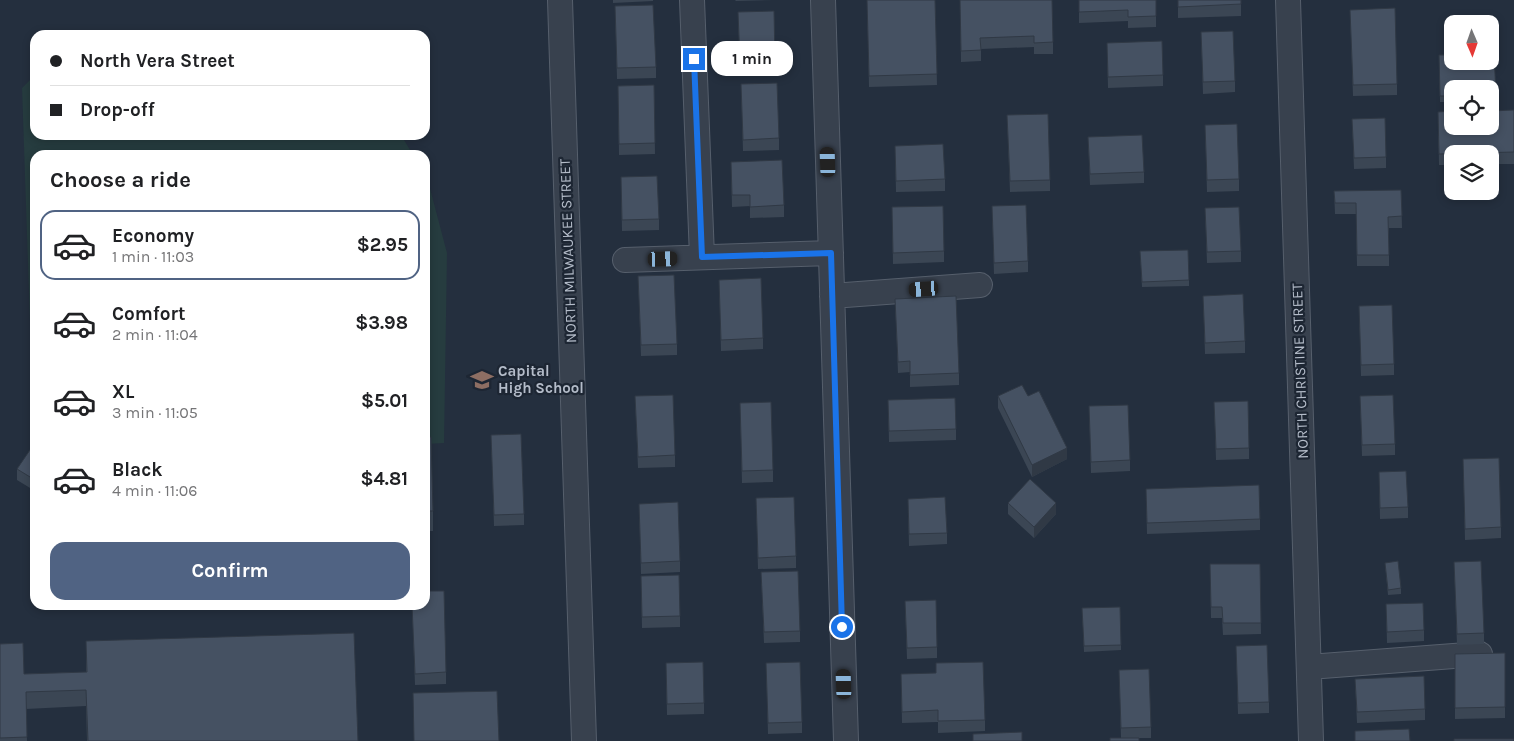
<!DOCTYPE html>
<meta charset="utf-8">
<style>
:root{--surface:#fff;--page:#f2f2f2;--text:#202124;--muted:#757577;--line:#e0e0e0;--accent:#506383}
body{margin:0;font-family:Karla,sans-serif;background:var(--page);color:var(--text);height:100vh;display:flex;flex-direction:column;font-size:19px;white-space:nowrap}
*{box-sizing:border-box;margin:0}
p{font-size:16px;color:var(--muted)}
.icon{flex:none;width:28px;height:28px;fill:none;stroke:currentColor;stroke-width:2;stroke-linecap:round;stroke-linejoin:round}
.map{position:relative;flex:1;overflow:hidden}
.panel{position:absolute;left:30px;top:150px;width:400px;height:460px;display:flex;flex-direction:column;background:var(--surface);border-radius:15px;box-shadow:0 2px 8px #0003}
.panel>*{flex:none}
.top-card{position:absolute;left:30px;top:30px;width:400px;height:110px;border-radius:15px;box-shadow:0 2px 8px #0003;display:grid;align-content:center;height:110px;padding:0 20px;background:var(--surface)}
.needle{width:32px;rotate:178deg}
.tools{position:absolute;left:1444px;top:15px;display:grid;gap:10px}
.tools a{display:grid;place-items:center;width:55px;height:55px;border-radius:10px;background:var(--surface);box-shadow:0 2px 8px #0003;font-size:25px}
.end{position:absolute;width:22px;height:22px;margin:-11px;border:6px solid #1a73e8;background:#fff;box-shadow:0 0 0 2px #fff}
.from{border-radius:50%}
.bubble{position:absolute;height:35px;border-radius:15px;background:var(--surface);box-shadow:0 2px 8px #0003;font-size:16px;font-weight:700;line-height:35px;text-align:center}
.car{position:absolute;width:15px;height:30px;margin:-15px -8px;border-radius:6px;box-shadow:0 0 4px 1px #0007;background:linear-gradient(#222 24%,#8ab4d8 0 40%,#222 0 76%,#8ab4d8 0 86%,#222 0)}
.top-card b{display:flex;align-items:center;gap:18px;height:48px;font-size:19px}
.top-card b+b{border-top:1px solid var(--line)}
.top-card i{width:12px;height:12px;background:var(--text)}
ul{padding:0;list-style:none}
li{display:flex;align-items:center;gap:15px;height:70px;margin:0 10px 8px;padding:0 10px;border:2px solid transparent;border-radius:15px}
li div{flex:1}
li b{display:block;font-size:19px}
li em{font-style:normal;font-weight:700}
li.current{border-color:var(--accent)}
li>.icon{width:45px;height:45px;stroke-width:1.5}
h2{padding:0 20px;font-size:22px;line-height:60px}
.button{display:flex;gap:10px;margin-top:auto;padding:10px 20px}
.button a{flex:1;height:58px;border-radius:15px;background:var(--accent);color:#fff;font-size:20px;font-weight:700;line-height:58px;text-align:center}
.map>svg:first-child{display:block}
.pitch{fill:#263c3f}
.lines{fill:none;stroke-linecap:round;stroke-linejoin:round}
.minor-casing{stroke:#565f6c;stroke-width:26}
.minor{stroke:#38414e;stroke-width:24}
.wall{fill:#3b4654}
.shaded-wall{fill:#303945}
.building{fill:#455162;stroke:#303945}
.route{stroke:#1a73e8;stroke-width:6}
.labels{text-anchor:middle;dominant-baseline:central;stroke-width:4.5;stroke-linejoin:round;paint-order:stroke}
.street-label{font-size:15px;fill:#b4bcc9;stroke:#1d2633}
.poi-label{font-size:15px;font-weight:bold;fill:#b4bcc9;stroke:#1d2633;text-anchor:start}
</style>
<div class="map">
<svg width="1514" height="741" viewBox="0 0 1514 741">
<rect width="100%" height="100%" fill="#242f3e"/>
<path class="pitch" d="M35,75V135H401L413,155H35V467L22,88Z
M425,176L428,181L447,253L444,443L425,444Z"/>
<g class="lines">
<defs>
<path id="minor" d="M560,0L584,741
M692,0L702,257
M823,0L846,741
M1288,0L1311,741
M625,260L831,253
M832,296L980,285
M1309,667L1480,654"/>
</defs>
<use href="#minor" class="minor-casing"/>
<use href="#minor" class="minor"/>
</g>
<path class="wall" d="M613,0H653V1L613,3Z
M735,0H773L736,1Z
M867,0H935L937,85L869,87Z
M960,0L1053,42V54H1034V47L981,49V61L961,62Z
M1079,0H1156V27L1128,28V21L1079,23Z
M1178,0H1241V16L1178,18Z
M615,6L656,67V78L617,79Z
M1350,10L1397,84V95L1353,96Z
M738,12L775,61V72L740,73Z
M1201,32L1235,81V92L1203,94Z
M1107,43L1163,75V86L1108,88Z
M1494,53L1496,100H1490V89H1452V102H1440L1439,55Z
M741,84L779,138V150L743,151Z
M654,85L655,154L619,155L618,86Z
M1514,110V164H1490V154H1452V165H1439L1438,112Z
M1007,115L1050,180V191L1010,192Z
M1352,119L1386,157V168L1354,169Z
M1205,125L1239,179V191L1207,192Z
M1088,137L1144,172V183L1090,185Z
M895,146L945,179V191L896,192Z
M731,162L784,205V217L750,218V206L732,207Z
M621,177L659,219V230L622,231Z
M1401,190L1402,228H1389V266H1357L1356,214H1335L1334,191Z
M992,206L1028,261V272L994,274Z
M892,207L944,251V262L893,264Z
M1205,208L1241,251V262L1207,263Z
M1140,251L1189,280V286L1142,287Z
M638,276L677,344V355L641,356Z
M719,280L763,338V349L721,351Z
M1203,296L1245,341V353L1205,354Z
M895,299L959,373V385L910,387V372L898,373Z
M1359,306L1394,364V375L1361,376Z
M635,396L675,455V467L638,468Z
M998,396H1028L1067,459L1032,477L998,408Z
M1360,396L1395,444V455L1362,456Z
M888,400L956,429V440L889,442Z
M1214,402L1249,448V459L1216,460Z
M740,403L773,470V482L742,483Z
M1089,406L1130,460V471L1091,473Z
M491,435L524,514V525L494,526Z
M425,437L433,511V531H425Z
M35,445V491L17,480V469Z
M1463,459L1501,527V538L1465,540Z
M1379,472L1408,507V518L1380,519Z
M1146,489L1260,519V530L1147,534Z
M756,498L796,556V568L758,569Z
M908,499L947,533V544L909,546Z
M1008,503L1056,514L1034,538L1008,514Z
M639,504L680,561V572L641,574Z
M1454,562L1484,633V644L1457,645Z
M1385,563L1401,588V594L1388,595Z
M1210,564H1260L1261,634L1223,635L1222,618H1211Z
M761,572L800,631V642L764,643Z
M641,576L680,616V627L642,628Z
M905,601L937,647V658L907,659Z
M1386,604L1424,630V641L1387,643Z
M412,605H425L446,672V684L415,685Z
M1082,608L1121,645V650L1084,652Z
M86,641L358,741H87L86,706L26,709L27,741H0V644L24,674L86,672Z
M1236,646L1269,702V713L1238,714Z
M1505,653V718L1455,719V654Z
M666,663L704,703V714L667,715Z
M766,663L802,722V733L768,734Z
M1119,670L1151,727V738H1121Z
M901,674L985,720V731L938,733V722L902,723Z
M1355,679L1425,709V720L1357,723Z"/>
<path class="shaded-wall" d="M1067,448V459L1032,477V465Z
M1056,503V514L1034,538V527Z"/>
<path class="building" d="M867,0H935L937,74L869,76Z
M960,0H1052L1053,42L1034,43V36L980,38L981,50L961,51Z
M1079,0H1156V16L1128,17V10L1079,12Z
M1178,0H1241V4L1178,7Z
M653,5L656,67L617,68L615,6Z
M1395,8L1397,84L1353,85L1350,10Z
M774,11L775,61L740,62L738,12Z
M1233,31L1235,81L1203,82L1201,32Z
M1162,41L1163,75L1108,77L1107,43Z
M1490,53H1494L1496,94L1490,95V89H1452V96H1440L1439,55H1452V61H1490Z
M777,83L779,138L743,140L741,84Z
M654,85L655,143L619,144L618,86Z
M1514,110V152L1439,154L1438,112L1452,111V126H1490V111Z
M1048,114L1050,180L1010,181L1007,115Z
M1385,118L1386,157L1354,158L1352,119Z
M1237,124L1239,179L1207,180L1205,125Z
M1142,135L1144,172L1090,174L1088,137Z
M943,144L945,179L896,181L895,146Z
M782,160L784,205L750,207V195H732L731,162Z
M657,176L659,219L622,220L621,177Z
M1401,190L1402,216L1388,217L1389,255H1357L1356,203H1335L1334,191Z
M1026,205L1028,261L994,263L992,206Z
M943,206L944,251L893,253L892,207Z
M1239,207L1241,251L1207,252L1205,208Z
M1188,250L1189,280L1142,282L1140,251Z
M674,275L677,344L641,345L638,276Z
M761,278L763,338L721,340L719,280Z
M1243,294L1245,341L1205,343L1203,296Z
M956,296L959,373L910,375V361L898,362L895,299Z
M1392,305L1394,364L1361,365L1359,306Z
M1022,385L1028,396L1039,391L1067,448L1032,465L998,396Z
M673,395L675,455L638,457L635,396Z
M1393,395L1395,444L1362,445L1360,396Z
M955,398L956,429L889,431L888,400Z
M1248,401L1249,448L1216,449L1214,402Z
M771,402L773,470L742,471L740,403Z
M1128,405L1130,460L1091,462L1089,406Z
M521,434L524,514L494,515L491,435Z
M425,437H431L433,511H425Z
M34,444L35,445V480L17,469Z
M1499,458L1501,527L1465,529L1463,459Z
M1406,471L1408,507L1380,508L1379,472Z
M1030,479L1056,503L1034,527L1008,503Z
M1259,485L1260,519L1147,523L1146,489Z
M794,497L796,556L758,558L756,498Z
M945,497L947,533L909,534L908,499Z
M678,502L680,561L641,563L639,504Z
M1398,561L1401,588L1388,590L1385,563Z
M1481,561L1484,633L1457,634L1454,562Z
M1210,564H1260L1261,623H1223L1222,607H1211Z
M798,571L800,631L764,632L761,572Z
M679,575L680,616L642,617L641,576Z
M425,591H444L446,672L415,674L412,605H425Z
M936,600L937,647L907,648L905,601Z
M1423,603L1424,630L1387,632L1386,604Z
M1120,607L1121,645L1084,646L1082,608Z
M354,633L358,741H88L86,690L26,692L27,737L0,738V644L23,643L24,674L87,672L86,641Z
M1267,645L1269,702L1238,703L1236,646Z
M1505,653V707L1455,708V654Z
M703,662L704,703L667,704L666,663Z
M800,662L802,722L768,723L766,663Z
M983,662L985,720L938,721V710L902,712L901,674L936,673V663Z
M1149,669L1151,727L1121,728L1119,670Z
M1424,676L1425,709L1357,712L1355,679Z
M497,691L499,741H414L413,693Z
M1409,729L1410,741H1355V731Z
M1022,732V741H973V734Z
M1110,738H1139V741H1110Z
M1454,739H1514V741H1454Z"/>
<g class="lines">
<path class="route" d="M694,59L702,257L831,253L842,627"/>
</g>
<defs>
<symbol id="school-bare" viewBox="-9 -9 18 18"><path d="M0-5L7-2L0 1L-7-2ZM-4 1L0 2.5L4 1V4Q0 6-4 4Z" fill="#8d6e63" stroke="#1d2633" stroke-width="2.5" paint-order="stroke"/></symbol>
</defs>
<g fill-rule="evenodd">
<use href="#school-bare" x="466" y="364" width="32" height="32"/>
</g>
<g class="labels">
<g class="street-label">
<text transform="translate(568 251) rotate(-92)">NORTH MILWAUKEE STREET</text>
<text transform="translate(1300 371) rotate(-92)">NORTH CHRISTINE STREET</text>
</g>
<g class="poi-label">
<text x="498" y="371">Capital<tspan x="498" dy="17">High School</tspan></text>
</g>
</g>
</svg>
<div class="tools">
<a><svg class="needle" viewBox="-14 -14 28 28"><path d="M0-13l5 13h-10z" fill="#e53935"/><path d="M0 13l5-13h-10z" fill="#757577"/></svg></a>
<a><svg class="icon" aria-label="locate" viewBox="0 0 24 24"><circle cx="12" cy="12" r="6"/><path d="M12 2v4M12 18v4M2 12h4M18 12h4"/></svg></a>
<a><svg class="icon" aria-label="layers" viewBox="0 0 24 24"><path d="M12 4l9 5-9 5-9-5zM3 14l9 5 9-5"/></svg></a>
</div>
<i class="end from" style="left:842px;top:627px"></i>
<i class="end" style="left:694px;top:59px"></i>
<div class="bubble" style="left:711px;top:41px;width:82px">1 min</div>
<i class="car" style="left:828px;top:162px;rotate:358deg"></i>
<i class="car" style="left:663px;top:259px;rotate:88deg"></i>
<i class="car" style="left:924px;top:289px;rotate:266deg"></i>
<i class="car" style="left:844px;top:684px;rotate:358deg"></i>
<div class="top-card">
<b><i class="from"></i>North Vera Street</b>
<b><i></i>Drop-off</b>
</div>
<section class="panel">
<h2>Choose a ride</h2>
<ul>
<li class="current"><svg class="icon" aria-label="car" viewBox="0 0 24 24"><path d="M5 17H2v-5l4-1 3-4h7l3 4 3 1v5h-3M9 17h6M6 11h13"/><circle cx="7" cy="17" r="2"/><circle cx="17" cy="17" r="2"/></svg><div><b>Economy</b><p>1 min · 11:03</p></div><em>$2.95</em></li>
<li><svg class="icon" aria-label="car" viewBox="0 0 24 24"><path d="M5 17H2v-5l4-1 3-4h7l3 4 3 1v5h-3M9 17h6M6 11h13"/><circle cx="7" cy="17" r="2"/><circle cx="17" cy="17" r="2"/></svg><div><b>Comfort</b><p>2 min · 11:04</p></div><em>$3.98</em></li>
<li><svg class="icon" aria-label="car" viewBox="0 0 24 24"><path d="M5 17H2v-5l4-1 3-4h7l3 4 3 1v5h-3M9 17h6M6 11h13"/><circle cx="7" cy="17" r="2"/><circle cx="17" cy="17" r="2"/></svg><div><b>XL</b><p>3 min · 11:05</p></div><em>$5.01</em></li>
<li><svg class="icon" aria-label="car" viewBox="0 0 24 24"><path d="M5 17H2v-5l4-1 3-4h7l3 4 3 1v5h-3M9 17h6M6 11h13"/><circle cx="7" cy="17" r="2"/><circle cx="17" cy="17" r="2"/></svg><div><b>Black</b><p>4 min · 11:06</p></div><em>$4.81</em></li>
</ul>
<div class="button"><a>Confirm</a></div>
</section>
</div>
